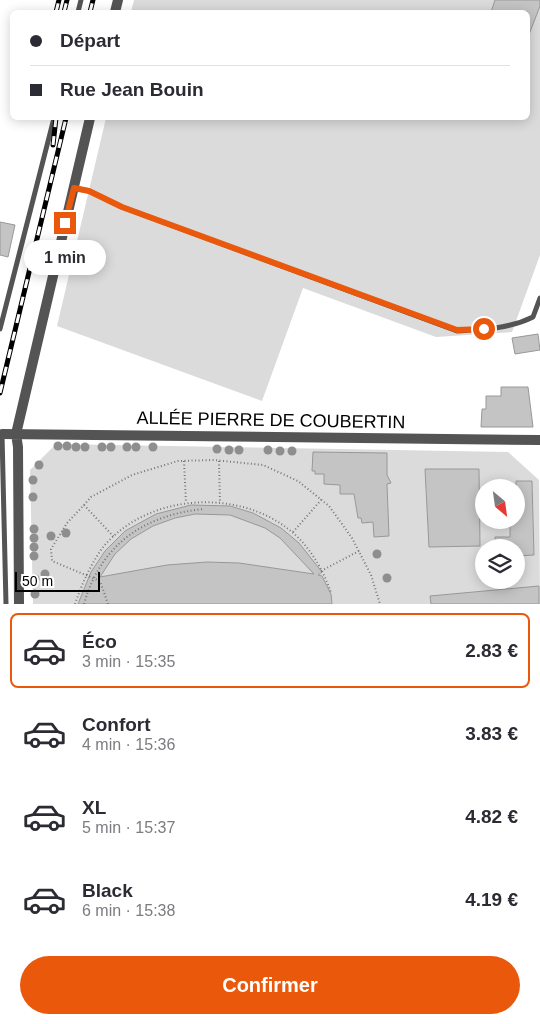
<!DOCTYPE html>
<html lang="fr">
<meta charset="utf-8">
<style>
:root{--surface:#fff;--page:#f7f7f7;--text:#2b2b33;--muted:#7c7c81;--line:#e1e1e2;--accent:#ea580c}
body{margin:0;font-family:Helvetica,sans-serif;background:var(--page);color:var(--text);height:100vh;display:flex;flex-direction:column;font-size:19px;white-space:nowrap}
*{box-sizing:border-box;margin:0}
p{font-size:16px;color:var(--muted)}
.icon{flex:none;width:28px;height:28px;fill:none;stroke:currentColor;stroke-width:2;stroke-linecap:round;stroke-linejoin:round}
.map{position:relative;height:604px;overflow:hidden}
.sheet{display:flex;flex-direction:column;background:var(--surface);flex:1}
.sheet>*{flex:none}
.hud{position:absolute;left:10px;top:10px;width:520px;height:110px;border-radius:8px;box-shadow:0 2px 12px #0003;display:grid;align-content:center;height:110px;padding:0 20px;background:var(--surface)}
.needle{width:32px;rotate:151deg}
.fabs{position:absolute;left:475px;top:479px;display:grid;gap:10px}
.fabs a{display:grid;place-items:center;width:50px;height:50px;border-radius:50%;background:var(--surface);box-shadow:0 2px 12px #0003;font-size:25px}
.scale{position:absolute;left:15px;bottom:12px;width:85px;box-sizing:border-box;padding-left:5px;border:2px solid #000;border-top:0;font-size:14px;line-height:18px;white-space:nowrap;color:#000;-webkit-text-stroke:4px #fff;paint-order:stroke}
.end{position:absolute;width:22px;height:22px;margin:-11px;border:6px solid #ea580c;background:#fff;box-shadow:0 0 0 2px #fff}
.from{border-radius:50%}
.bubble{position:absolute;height:35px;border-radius:18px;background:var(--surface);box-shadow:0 2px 12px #0003;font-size:16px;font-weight:700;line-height:35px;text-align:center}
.hud b{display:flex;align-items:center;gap:18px;height:48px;font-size:19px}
.hud b+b{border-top:1px solid var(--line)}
.hud i{width:12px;height:12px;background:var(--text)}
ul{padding:9px 0 0;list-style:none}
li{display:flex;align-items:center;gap:15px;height:75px;margin:0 10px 8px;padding:0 10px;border:2px solid transparent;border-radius:8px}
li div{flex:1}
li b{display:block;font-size:19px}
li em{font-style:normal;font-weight:700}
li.selected{border-color:var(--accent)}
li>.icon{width:45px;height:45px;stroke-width:1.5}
.primary-button{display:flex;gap:10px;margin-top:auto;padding:10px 20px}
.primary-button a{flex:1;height:58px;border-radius:30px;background:var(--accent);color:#fff;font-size:20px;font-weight:700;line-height:58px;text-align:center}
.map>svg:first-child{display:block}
.green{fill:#dbdbdb;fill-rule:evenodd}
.building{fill:#c4c4c4;stroke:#989898;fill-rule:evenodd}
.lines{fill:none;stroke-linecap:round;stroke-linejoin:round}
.path{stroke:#767676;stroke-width:2;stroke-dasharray:1 2.5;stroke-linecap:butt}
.service{stroke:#545454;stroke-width:5}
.minor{stroke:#545454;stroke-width:10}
.rail-casing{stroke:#000;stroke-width:5}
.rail{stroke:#fff;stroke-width:3;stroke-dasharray:9;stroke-linecap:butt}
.tree{fill:#8e8e8e}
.route{stroke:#ea580c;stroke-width:6}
.labels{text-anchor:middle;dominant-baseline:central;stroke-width:4.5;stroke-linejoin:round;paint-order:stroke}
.street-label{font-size:18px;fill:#000;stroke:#fff}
</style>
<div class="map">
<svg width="540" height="604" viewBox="0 0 540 604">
<rect width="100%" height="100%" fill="#fff"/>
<path class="green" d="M134,0H540V255L512,332L436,337L303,288L262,401L57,326L106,118H528V12H131Z
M56,444L508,452L539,480L540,604H33L30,470ZM484,488H516V520H484ZM484,548H516V580H484Z"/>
<path class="building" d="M495,0H540V6L528,37V12H491Z
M0,222L15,225L8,257L0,255Z
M538,334L540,350L515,354L512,338Z
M501,387H528L533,427H481L482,409H486V396H501Z
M313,452L387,453V475L391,483L387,484L389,536L374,537L373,522L362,523L361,518H358L354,494H340V485L324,484V474H315V471H312Z
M425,469H479L480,546L429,547Z
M516,481H532L534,555L516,556V548H495V537H510V520H516Z
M191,505L230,506L253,513L281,528L299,543L322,572L318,575L322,576L331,594L332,604H78L91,572L105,551L125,531L156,514ZM195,514L230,515L265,528L280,538L314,574L239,563L207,562L167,565L100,577L115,554L131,539L153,526L175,518Z
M539,586V604H431L430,596Z"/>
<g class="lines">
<path class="path" d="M184,461L186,503
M219,461L220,503
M84,505L114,537
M293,532L322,499
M321,571L359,551
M75,604C82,584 91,563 104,546C149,493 240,488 292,532C310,547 324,571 331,593
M84,604C101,544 144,515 204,509
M108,604L100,581L52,561L51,549L67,523L84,505L91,497L132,475L178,461L214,460L263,465L298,481L329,506L352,538L371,575L380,604"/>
<path class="service" d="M78,12L81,0
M74,188L89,191L122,207L457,331C484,329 509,329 533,317L540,298
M0,329L54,118
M2,434L6,604"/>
<path class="minor" d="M115,12L118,0
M2,434L540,440
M19,604L18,447L16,434L90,118"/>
<defs>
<path id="rail" d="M56,12L59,0
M64,12L67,0
M90,12L93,0
M53,145L56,118
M0,393L66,118"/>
</defs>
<use href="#rail" class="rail-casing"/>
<use href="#rail" class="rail"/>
</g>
<g class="tree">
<circle cx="58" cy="446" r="4.5"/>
<circle cx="67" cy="446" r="4.5"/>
<circle cx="76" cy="447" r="4.5"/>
<circle cx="85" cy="447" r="4.5"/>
<circle cx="102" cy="447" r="4.5"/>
<circle cx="111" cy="447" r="4.5"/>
<circle cx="127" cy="447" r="4.5"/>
<circle cx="136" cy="447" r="4.5"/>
<circle cx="153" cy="447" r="4.5"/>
<circle cx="217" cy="449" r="4.5"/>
<circle cx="229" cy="450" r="4.5"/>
<circle cx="239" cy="450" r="4.5"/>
<circle cx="268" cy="450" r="4.5"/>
<circle cx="280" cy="451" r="4.5"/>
<circle cx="292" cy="451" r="4.5"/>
<circle cx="39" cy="465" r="4.5"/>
<circle cx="33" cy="480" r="4.5"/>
<circle cx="33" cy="497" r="4.5"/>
<circle cx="34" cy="529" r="4.5"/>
<circle cx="66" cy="533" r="4.5"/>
<circle cx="51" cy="536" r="4.5"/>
<circle cx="34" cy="538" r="4.5"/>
<circle cx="34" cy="547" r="4.5"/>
<circle cx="377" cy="554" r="4.5"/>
<circle cx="34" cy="556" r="4.5"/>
<circle cx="45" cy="574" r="4.5"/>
<circle cx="387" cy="578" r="4.5"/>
<circle cx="35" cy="579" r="4.5"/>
<circle cx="35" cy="594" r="4.5"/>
</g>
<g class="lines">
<path class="route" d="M65,223L74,188L89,191L122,207L457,330L484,329"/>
</g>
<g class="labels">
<g class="street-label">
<text transform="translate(271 420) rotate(1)">ALLÉE PIERRE DE COUBERTIN</text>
</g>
</g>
</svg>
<div class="fabs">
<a><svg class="needle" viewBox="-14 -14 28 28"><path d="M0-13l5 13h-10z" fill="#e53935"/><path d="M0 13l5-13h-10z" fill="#7c7c81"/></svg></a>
<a><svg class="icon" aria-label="layers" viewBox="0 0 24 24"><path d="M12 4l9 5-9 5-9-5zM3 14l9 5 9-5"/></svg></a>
</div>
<div class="scale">50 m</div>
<i class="end from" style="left:484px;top:329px"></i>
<i class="end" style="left:65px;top:223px"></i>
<div class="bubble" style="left:24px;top:240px;width:82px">1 min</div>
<div class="hud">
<b><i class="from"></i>Départ</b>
<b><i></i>Rue Jean Bouin</b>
</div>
</div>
<section class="sheet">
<ul>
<li class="selected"><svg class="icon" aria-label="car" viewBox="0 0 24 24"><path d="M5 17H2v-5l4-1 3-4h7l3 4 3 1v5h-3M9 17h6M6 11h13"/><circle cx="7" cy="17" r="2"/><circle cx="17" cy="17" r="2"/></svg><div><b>Éco</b><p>3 min · 15:35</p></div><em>2.83 €</em></li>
<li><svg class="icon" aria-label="car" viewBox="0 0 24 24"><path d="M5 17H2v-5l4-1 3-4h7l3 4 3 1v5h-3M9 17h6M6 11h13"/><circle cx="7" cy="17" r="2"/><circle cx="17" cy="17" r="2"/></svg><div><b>Confort</b><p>4 min · 15:36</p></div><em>3.83 €</em></li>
<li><svg class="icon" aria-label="car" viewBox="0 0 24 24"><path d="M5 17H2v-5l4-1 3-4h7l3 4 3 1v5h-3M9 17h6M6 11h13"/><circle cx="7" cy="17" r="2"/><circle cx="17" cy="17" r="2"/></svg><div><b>XL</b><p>5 min · 15:37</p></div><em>4.82 €</em></li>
<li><svg class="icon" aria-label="car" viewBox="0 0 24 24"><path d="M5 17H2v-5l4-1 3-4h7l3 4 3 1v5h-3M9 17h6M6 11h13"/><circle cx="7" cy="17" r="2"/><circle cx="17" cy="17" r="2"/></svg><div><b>Black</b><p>6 min · 15:38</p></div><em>4.19 €</em></li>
</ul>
<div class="primary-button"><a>Confirmer</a></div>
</section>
